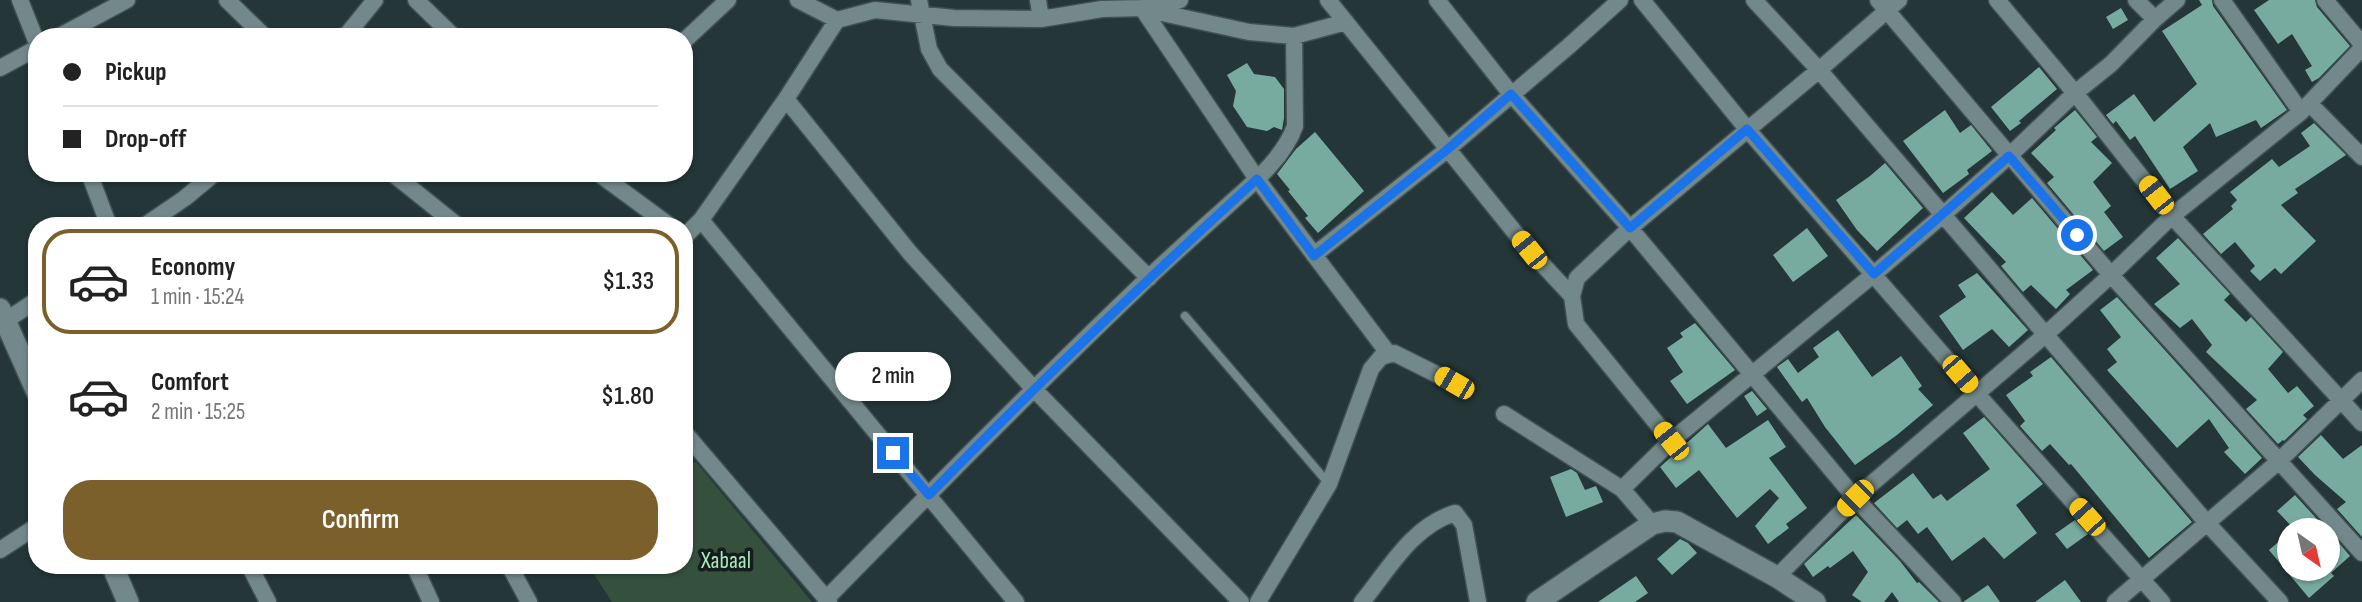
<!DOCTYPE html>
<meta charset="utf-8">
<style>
:root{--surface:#fff;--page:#f6f6f6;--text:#222;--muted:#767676;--line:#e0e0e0;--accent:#7b602b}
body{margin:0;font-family:"Sofia Sans Condensed",sans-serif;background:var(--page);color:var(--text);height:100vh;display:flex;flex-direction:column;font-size:26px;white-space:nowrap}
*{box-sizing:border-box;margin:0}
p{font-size:23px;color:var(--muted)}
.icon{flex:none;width:38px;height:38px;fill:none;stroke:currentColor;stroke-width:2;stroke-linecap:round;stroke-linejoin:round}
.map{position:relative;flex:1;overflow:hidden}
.panel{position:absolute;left:28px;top:217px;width:665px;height:357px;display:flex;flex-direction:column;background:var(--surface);border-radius:28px;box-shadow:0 2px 5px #0004}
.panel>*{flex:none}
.hud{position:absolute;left:28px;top:28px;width:665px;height:154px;border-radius:28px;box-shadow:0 2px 5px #0004;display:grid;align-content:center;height:154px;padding:0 35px;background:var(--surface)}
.needle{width:46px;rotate:146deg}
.buttons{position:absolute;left:2277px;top:518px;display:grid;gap:14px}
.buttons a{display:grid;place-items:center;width:63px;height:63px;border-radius:50%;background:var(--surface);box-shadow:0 2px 5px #0004;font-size:35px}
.end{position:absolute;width:32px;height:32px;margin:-16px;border:9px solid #1a73e8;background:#fff;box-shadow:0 0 0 4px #fff}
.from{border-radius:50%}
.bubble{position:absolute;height:49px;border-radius:24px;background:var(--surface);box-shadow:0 2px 5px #0004;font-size:23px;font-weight:600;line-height:49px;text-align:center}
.car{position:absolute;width:21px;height:42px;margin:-21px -10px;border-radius:9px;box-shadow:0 0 5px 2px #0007;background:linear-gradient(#f5c518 24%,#345 0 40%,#f5c518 0 76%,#345 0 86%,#f5c518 0)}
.hud b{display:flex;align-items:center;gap:24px;height:66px;font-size:26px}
.hud b+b{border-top:2px solid var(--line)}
.hud i{width:18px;height:18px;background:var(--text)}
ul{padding:12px 0 0;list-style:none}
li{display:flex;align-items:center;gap:21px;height:105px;margin:0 14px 10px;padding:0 21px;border:4px solid transparent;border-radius:28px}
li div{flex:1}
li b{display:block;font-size:26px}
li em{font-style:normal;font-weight:600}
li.active{border-color:var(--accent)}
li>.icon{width:63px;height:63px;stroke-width:1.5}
.cta{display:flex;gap:14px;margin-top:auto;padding:14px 35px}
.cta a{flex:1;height:80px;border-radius:28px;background:var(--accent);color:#fff;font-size:28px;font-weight:600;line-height:80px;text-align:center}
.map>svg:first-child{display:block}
.green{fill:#35513d}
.building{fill:#78aba0}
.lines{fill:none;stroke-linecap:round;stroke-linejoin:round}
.lane-casing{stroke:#415153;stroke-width:11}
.street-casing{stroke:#415153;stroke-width:19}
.secondary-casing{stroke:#415153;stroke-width:24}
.lane{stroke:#73888a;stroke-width:8}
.street{stroke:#73888a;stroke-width:16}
.secondary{stroke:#73888a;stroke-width:21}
.route{stroke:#1a73e8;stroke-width:9}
.labels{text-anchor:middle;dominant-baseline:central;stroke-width:7;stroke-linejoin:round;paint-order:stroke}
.park-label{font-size:23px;fill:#aae8bd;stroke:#141c1d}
</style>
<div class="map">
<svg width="2362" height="602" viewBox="0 0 2362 602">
<rect width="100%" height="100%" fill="#243638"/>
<path class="green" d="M696,462L812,602H612L588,565H684V463Z"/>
<path class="building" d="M2199,0H2212L2213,6L2287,110L2261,128L2256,120L2216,137L2210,123L2183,147L2198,171L2170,189L2135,136L2130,140L2116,121L2113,124L2106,115L2134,94L2154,122L2197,84L2162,31L2202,5Z
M2269,0H2315L2317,7L2350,46L2319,78L2312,82L2305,70L2312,66L2292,34L2278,44L2254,10Z
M2121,8L2128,20L2113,29L2106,17Z
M1247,63L1254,74L1275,77L1284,89V118L1282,130L1274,127L1267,131L1247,127L1233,106L1236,91L1227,75Z
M2039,67L2057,89L2019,121L2021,123L2010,131L1991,107Z
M1945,110L1960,133L1971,125L1992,151L1967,170L1969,174L1943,193L1903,141Z
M2075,110L2097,137L2091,142L2112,163L2093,182L2111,206L2104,212L2123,237L2104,251L2047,183L2054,177L2031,153L2056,130L2054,128Z
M2314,123L2346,155L2295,189L2298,193L2281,205L2316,241L2281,274L2275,268L2260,281L2250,271L2255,266L2235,242L2221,254L2203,234L2233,209L2231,206L2237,200L2230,192L2272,159L2279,167L2310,146L2301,133Z
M1315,132L1364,191L1318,233L1305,218L1308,216L1288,191L1290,190L1277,174L1296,149Z
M1885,163L1923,208L1877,251L1857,230L1836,200L1870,176Z
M1992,192L2013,215L2032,198L2093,270L2066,290L2070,294L2056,309L2031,285L2023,292L2001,266L2006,262L1964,218Z
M1807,228L1828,256L1793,282L1773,255Z
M2178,238L2230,294L2224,300L2246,322L2251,317L2283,352L2268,369L2288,393L2297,386L2314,406L2303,415L2307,419L2284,441L2283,440L2278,444L2246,409L2257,400L2206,352L2212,345L2192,319L2180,328L2154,304L2180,284L2156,258Z
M1977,273L2028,330L2009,347L1992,329L1963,350L1939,316L1966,297L1958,285Z
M2117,297L2262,458L2245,474L2224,452L2229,448L2209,419L2177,448L2107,370L2117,362L2107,349L2121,337L2100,310Z
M1695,323L1735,370L1687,404L1670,381L1683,372L1667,348L1683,337L1680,333Z
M1838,330L1872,377L1901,356L1922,386L1918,389L1933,405L1897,435L1855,465L1825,427L1807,398L1802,402L1777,367L1788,359L1798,373L1819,357L1813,348Z
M2051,357L2192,522L2149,558L2071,464L2069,465L2050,444L2042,451L2020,426L2025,421L2006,395L2033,376L2030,372Z
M1752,391L1767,409L1757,416L1744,396Z
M1984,417L2043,484L2016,505L2037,533L2004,559L1984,537L1952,561L1927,527L1918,534L1907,520L1897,528L1874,503L1913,473L1933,499L1941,494L1947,501L1990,469L1963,433Z
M1768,420L1786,447L1769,458L1807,508L1786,524L1789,528L1768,544L1755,526L1779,498L1770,489L1737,518L1699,470L1676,488L1660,467L1708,424L1726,448Z
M2321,435L2343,459L2362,445V537L2337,509L2346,502L2315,475L2298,457Z
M1571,469L1577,473L1585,490L1596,486L1603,502L1566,517L1550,477Z
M2295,495L2327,530H2295L2277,511Z
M1856,515L1900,561L1917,583L1919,582L1939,602H1899L1892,592L1884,602H1862L1852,595L1868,572L1853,551L1830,568L1828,566L1813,577L1804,564Z
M2075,520L2088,534L2067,549L2055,534Z
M2328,530L2350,556L2331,573L2334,576L2309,598L2269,550L2289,533V569H2328Z
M1680,539L1688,543L1697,553L1672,575L1657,559Z
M1636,576L1648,593L1635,602H1598Z
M2065,580L2081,602H2035Z
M1988,585L2000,602H1963Z"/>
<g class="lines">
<defs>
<path id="lane" d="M1185,316L1329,484"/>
<path id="street" d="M20,0L37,43
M227,0L265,37
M416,0L454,37
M798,0L837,20L875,10L954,18L1041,19L1102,9L1142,8L1180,0
M919,0L929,49L940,69L1149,278
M1038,0L1041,19
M1328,0L1529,250L1572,296
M1437,0L1511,94L1630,228L1855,498L1953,602
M1642,0L1747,129L1977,394L2162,602
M1754,0L1819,70L2207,523L2280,602
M1878,0L2111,275L2362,553
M1997,0L2075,93L2172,216L2362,423
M2136,0L2155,19
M2222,0L2301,112
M2325,0L2362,44
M1142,8L1257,179L1388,353
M1144,9L1249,32L1294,36L1346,22
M58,37L127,0
M345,37L375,0
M684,41L728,0
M0,68L37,48
M786,99L910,253L1033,388L1241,602
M2310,104L2362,157
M89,173L109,226
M392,173L458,226
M598,173L670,226
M701,220L1016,602
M144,226L185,198L215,173
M684,237L701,220L786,99L837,20
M1314,255L1448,149L1569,46L1620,0
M5,321L37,300
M1504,414L1622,489
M684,432L829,602
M1671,441L1576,324L1572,296L1577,278L1630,228L1819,70L1899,0
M1652,524L1622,489L1671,441L1874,274L1944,214L2009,156L2075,93L2111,64L2155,19L2177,0
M0,550L37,526
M249,565L268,602
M414,565L431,602
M509,565L529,602
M1777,577L1855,498L2045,335L2111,275L2172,216L2301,112L2362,48
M826,599C930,493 1034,387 1142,284C1168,259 1196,234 1224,209C1250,185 1283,160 1295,126L1294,36
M1258,602L1329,484L1371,369L1381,357L1394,353L1454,383
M1362,602C1389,569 1412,526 1455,513L1464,525L1478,602
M2115,602L2278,462L2362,380"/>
<path id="secondary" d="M0,309L37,392
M112,565L128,602
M1537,602L1652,524L1665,521L1677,522L1777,577L1815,602"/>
</defs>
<use href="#lane" class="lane-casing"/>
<use href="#street" class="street-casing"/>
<use href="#secondary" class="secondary-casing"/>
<use href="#lane" class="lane"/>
<use href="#street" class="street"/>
<use href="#secondary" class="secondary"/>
</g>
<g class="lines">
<path class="route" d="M893,453L929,495C1035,386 1145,281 1257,179L1314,256L1448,149L1511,94L1630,228L1747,129L1874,274L2009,156L2077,235"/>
</g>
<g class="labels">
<g class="park-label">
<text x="726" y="561">Xabaal</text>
</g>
</g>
</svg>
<div class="buttons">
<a><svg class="needle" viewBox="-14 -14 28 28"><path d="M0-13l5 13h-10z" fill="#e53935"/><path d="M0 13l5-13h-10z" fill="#767676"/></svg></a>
</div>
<i class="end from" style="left:2077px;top:235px"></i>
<i class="end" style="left:893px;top:453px"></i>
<div class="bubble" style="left:835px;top:352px;width:116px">2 min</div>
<i class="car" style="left:2156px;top:195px;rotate:322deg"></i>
<i class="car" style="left:1529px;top:250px;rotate:321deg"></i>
<i class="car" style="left:1960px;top:374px;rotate:139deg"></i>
<i class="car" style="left:1454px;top:383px;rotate:300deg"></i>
<i class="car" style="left:1671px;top:441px;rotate:321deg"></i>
<i class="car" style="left:1855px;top:498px;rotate:225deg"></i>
<i class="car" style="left:2087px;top:517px;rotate:318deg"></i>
<div class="hud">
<b><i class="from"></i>Pickup</b>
<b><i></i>Drop-off</b>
</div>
<section class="panel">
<ul>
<li class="active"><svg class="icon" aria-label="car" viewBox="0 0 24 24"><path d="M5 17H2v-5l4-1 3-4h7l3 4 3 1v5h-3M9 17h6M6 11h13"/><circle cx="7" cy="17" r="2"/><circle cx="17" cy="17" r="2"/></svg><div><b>Economy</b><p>1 min · 15:24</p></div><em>$1.33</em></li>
<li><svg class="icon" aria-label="car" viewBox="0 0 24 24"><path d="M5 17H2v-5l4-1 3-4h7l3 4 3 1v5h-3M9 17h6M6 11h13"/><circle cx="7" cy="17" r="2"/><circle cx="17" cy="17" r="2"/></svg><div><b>Comfort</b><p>2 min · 15:25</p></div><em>$1.80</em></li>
</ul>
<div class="cta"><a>Confirm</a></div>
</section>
</div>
